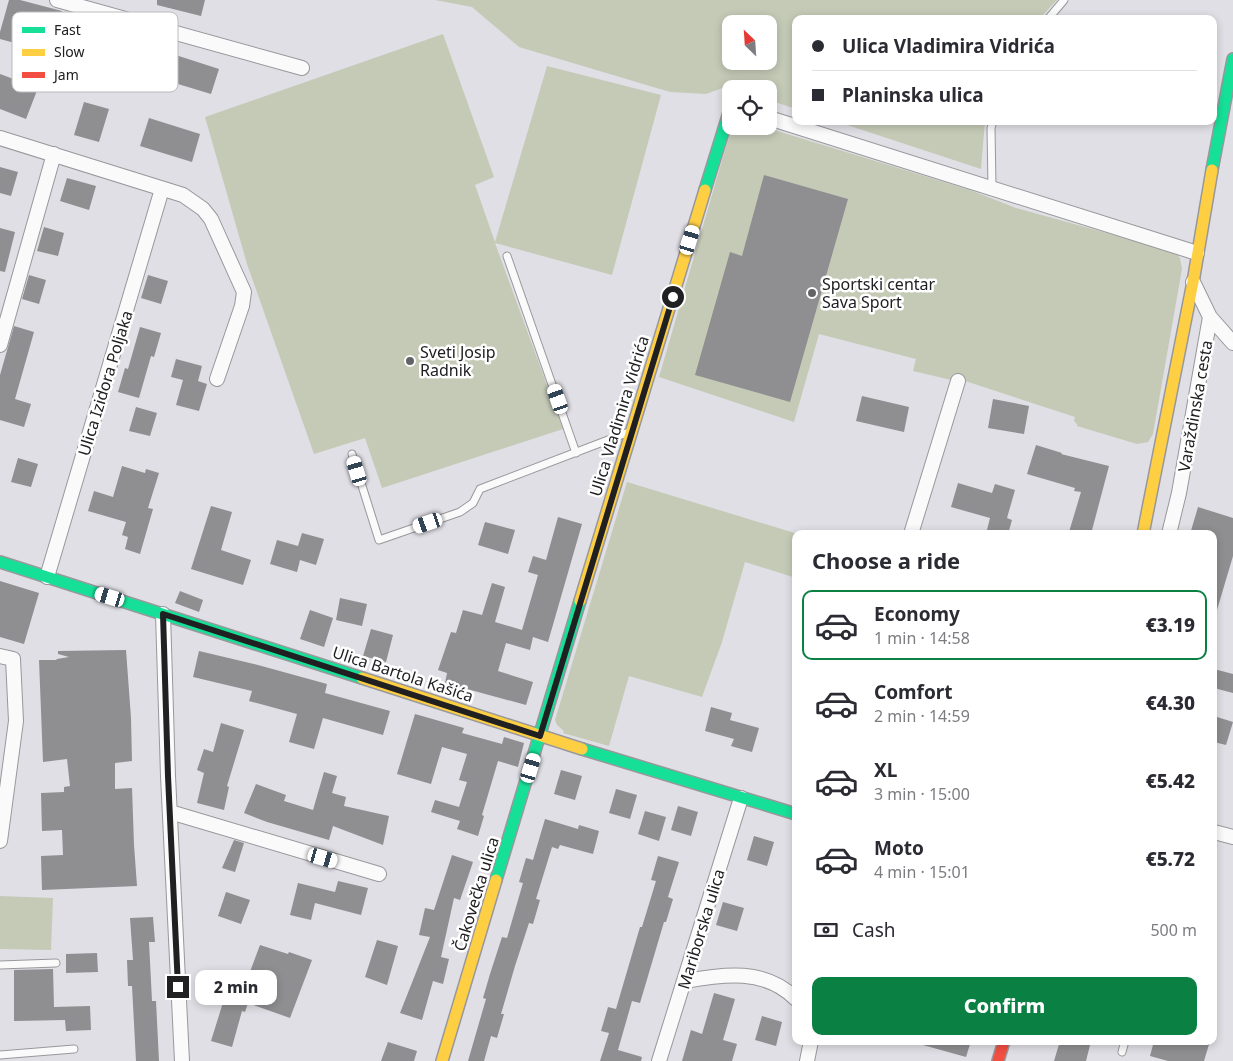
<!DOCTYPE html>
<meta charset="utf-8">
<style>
:root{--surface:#fff;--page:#f2f2f3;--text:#2b2b33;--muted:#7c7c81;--line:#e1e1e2;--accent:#0b8043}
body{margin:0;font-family:"Noto Sans",sans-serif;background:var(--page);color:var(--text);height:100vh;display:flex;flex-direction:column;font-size:19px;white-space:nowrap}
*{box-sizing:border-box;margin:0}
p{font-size:16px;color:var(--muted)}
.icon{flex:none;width:28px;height:28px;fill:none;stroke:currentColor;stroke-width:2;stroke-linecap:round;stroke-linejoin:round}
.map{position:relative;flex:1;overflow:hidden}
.side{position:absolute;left:792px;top:530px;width:425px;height:515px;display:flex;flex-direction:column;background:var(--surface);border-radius:10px;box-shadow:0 2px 8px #0003}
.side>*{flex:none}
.guide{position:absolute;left:792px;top:15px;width:425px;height:110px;border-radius:10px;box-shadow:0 2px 8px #0003;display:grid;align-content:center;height:110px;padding:0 20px;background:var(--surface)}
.needle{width:32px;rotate:335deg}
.controls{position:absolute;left:722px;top:15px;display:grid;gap:10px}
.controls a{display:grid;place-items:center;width:55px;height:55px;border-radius:10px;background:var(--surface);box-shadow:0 2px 8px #0003;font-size:25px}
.end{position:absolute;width:22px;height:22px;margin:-11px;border:6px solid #202023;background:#fff;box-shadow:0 0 0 2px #fff}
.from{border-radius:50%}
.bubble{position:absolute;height:35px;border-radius:10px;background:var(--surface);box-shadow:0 2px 8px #0003;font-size:16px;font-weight:800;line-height:35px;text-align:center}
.car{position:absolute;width:15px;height:30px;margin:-15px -8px;border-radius:6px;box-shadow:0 0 4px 1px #0007;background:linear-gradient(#fff 24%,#345 0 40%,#fff 0 76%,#345 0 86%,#fff 0)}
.guide b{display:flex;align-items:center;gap:18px;height:48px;font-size:19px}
.guide b+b{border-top:1px solid var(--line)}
.guide i{width:12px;height:12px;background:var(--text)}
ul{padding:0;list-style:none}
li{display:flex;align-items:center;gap:15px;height:70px;margin:0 10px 8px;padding:0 10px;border:2px solid transparent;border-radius:10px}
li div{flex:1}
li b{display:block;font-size:19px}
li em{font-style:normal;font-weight:800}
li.active{border-color:var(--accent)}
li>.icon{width:45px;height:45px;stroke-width:1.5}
h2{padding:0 20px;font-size:22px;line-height:60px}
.pay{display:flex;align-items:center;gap:12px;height:55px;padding:0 20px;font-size:19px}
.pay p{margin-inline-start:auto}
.primary-button{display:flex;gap:10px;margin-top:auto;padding:10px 20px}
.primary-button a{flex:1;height:58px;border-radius:10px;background:var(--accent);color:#fff;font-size:20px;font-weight:800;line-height:58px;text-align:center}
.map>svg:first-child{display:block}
.green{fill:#c5cab7;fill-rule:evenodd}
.building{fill:#8f8e90}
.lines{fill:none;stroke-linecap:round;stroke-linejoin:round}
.lane-casing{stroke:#98989c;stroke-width:9}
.street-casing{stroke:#98989c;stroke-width:16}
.fast-casing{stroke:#98989c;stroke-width:14}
.slow-casing{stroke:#98989c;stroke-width:14}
.jam-casing{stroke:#98989c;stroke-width:14}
.lane{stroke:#fafafb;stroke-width:7}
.street{stroke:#fafafb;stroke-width:14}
.fast{stroke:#16e098;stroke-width:11}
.slow{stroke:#ffcf43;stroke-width:11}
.jam{stroke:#f24e42;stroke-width:11}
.route{stroke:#202023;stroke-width:6}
.poi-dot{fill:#636367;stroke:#fff;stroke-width:2}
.labels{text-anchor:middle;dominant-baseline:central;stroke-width:5;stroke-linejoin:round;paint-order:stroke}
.poi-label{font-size:16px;fill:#202023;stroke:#fff;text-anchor:start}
.street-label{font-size:16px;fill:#202023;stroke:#fff}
.key{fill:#fff;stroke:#bcbcbd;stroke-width:1}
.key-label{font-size:14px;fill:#202023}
</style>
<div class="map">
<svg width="1233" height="1061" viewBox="0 0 1233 1061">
<rect width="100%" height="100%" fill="#dfdfe5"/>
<path class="green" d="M435,0H1057L1039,19H796V109L769,100V89H736L728,86L706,94L670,92L519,47L472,7ZM731,24H769V61H731Z
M443,34L494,177L475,185L495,242L547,66L661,95L612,275L495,243L563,429L382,488L365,438L314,454L247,264L205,117Z
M835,121H985L981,169Z
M732,126H761L970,190L1016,208L1176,252L1180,258L1182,269L1153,434L1148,442L1137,444L1077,426V424L1074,421L1075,417L953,377L951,380L913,371L916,359L819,334L794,422L659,377Z
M627,482L798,534H796V578L745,562L722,642L702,697L629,676L609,746L563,733L564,731L557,725L555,720Z
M0,896L53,898L51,950L0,949Z"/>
<path class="building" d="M9,0H20L62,11L55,35L27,27L22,45L0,39V32Z
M157,0H205L201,16L157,5Z
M89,20L115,26L114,29L156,41L154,48L219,69L211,94L122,67L82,52Z
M0,74L38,88L26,119L0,109Z
M84,102L109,109L99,142L74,135Z
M149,118L200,134L192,162L140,146Z
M0,167L18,172L11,196L0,193Z
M764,175L848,199L790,402L695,375L730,252L742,256Z
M67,178L96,186L89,210L60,201Z
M44,227L64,233L58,256L37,251Z
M0,228L15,232L5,272L0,271Z
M29,275L46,280L39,304L22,299Z
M148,275L168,281L161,304L141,298Z
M14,326L34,332L15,399L31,404L24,427L0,420V375Z
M140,327L161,333L154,357L151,356L139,398L118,392L125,368L128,369Z
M176,359L202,366L198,381L207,384L199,411L176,405L183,380L171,377Z
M862,396L909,407L904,432L856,421Z
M993,399L1029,406L1024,434L988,428Z
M136,407L157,413L150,436L129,431Z
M1036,445L1062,453L1061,454L1109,466L1091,534H1076L1069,532L1081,492L1074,491L1075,488L1027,474Z
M18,458L38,464L31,487L11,482Z
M122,466L145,473L146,469L159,473L148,508L153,509L140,554L125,549L128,537L122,535L126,522L88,511L94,491L113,497Z
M958,483L992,493L995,484L1015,490L1007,518L1012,520L1008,534H986L990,518L951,507Z
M211,506L232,512L221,550L251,560L243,585L191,569Z
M1198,507L1233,518V556L1217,610L1214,609V534H1190Z
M558,517L582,524L548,642L533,637L530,650L506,643L498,671L533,682L526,705L445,683L447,673L438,670L451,632L456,633L463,610L482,615L492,583L505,587L495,622L522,630L538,575L528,572L533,556L546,560Z
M485,522L515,530L508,554L478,545Z
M302,533L324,539L316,565L300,560L297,572L270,564L277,540L298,546Z
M0,581L39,593L24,644L0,637Z
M180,591L203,600L199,612L175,603Z
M340,598L367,604L362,626L336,620Z
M310,610L333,618L324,647L300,639Z
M371,629L393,635L386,662L363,656Z
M126,650L131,718L132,761L115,763V789L132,788L134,845L137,886L42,890L41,856L63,855L62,830L42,831L41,793L64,792V787L70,786L67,759L43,762L39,660H56L57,659L69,657L58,654V651Z
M199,651L258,665L327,684L325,693L390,711L383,735L323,718L314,749L289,742L297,714L249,701L252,691L193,677Z
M1214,669L1233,674V693L1214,688Z
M711,707L732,713L730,720L759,728L752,752L731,746L734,739L705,731Z
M415,714L464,728L462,733L502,744L504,737L524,743L518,767L498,761L482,815L484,816L478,836L457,829L460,821L431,812L435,800L459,807L467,782L459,780L467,754L442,747L431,784L397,774Z
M1214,716L1233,722L1226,745L1214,742Z
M221,723L244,730L227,786L229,787L224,810L197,803L204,773L197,770L204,749L213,752Z
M561,770L582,776L575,800L554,794Z
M324,772L337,776L332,793L346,797L344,806L389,816L383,845L333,826L329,840L267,822L244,813L256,784L286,795L284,801L313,810Z
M616,789L637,795L630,819L609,813Z
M678,806L698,812L691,836L671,830Z
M645,811L666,817L659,841L638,834Z
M545,819L578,829L579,825L599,831L593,854L560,845L558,849L552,847L536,899L540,900L533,924L529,923L515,966L501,1014H504L497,1038L491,1036L484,1061H468L486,999L483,998L490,974L502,937L507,938L523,883L519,882L526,858L533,860Z
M754,836L774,842L767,866L747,860Z
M234,840L244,843L235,872L222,868Z
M452,855L473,862L460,900L454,898L441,957L449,959L443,984L433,981L422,1020L400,1013L430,937L419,935L425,908L434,910Z
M658,856L679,862L668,897L673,899L666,922H664L640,1003L632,1001L618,1050L642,1057L641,1061H600L609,1033L601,1031L608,1007L616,1009L640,927H642L656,881L651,880Z
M338,881L368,888L361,915L315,903L311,920L290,915L298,883L335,892Z
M226,892L250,900L241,924L218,916Z
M723,902L744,908L737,931L716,925Z
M153,917L155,942H149L152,1001H156L159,1061H136L132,986H128L127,960H133L130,918Z
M377,940L398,946L387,985L365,977Z
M260,945L288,954L289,952L312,960L290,1018L248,1003L245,1012L242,1011L232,1047L211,1041L230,980L245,985Z
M97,953L98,972L66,973V954Z
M53,969L54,1007L90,1006L91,1030L66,1031L65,1020L14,1021V970Z
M714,993L735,999L723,1040L737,1044L732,1061H682L691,1030L702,1034Z
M762,1016L782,1022L776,1046L755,1040Z
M923,1041H971L966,1057L923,1045Z
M1060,1041H1091L1086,1061H1054Z
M1154,1041H1210L1204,1061H1168L1150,1056Z
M388,1042L417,1051L414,1061H381Z"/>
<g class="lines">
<defs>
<path id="lane" d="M1048,19L1064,0
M992,188L991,128L993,121
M507,256L576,453
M352,454L379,540L460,512L473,503L480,489L629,432
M0,965L56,963
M1122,1052L1125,1041
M0,1055L74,1049"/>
<path id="street" d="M57,0L302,68
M769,118L1197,253
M0,138L183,195L203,209L211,219L244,292L242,306L217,379
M1210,317L1233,343
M0,345L54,154
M911,534L958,381
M1169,534L1179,493L1210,317L1193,282
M47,577L162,189
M163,614L168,776L182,1061
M0,656L13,659L16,721L0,841
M170,812L379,874
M1214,832L1233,837
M685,981C724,974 765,968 796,999
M659,1061L741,798
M807,1061L811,1041"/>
<path id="fast" d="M1212,170L1233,59
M705,190L731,106
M0,562L362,678
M582,749L796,814
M496,880L580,601"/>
<path id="slow" d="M1143,534L1193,282L1212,170
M580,601L705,190
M362,678L582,749
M442,1061L496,880"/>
<path id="jam" d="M998,1061L1004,1041"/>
</defs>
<use href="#lane" class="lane-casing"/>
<use href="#street" class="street-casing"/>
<use href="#fast" class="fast-casing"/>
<use href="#slow" class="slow-casing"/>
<use href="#jam" class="jam-casing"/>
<use href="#lane" class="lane"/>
<use href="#street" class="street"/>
<use href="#fast" class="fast"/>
<use href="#slow" class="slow"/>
<use href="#jam" class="jam"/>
</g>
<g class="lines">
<path class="route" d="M178,987L168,776L163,614L540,736L673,297"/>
</g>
<g class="poi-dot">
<circle cx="812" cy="293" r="5"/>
<circle cx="410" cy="361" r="5"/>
</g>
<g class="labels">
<g class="poi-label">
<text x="822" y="284">Sportski centar<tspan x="822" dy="18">Sava Sport</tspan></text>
<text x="420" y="352">Sveti Josip<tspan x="420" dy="18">Radnik</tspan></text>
</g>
<g class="street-label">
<text transform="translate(105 383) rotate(-73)">Ulica Izidora Poljaka</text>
<text transform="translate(1195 406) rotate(-80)">Varaždinska cesta</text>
<text transform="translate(619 416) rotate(-73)">Ulica Vladimira Vidrića</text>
<text transform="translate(403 674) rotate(18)">Ulica Bartola Kašića</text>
<text transform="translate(476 894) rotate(-73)">Čakovečka ulica</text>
<text transform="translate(701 929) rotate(-73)">Mariborska ulica</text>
</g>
</g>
<rect x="12" y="12" width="166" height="80" rx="8" class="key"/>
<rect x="22" y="27" width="23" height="6" fill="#16e098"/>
<rect x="22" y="49" width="23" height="7" fill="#ffcf43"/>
<rect x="22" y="72" width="23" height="6" fill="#f24e42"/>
<g class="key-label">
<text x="54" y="35">Fast</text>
<text x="54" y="57">Slow</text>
<text x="54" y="80">Jam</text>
</g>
</svg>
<div class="controls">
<a><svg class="needle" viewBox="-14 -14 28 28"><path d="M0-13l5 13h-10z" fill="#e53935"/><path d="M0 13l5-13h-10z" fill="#7c7c81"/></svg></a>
<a><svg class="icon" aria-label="locate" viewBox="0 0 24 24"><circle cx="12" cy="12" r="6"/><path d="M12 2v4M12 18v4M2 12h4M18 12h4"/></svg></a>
</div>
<i class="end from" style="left:673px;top:297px"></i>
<i class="end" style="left:178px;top:987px"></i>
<div class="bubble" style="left:195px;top:970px;width:82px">2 min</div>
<i class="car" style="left:690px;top:240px;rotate:17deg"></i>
<i class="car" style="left:558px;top:399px;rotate:341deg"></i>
<i class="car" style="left:357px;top:471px;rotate:343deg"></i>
<i class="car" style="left:428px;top:523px;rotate:251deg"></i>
<i class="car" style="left:110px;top:597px;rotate:287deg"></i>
<i class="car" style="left:531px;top:768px;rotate:17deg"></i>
<i class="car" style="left:323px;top:858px;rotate:106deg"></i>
<div class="guide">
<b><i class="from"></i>Ulica Vladimira Vidrića</b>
<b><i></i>Planinska ulica</b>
</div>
<section class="side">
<h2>Choose a ride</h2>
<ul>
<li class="active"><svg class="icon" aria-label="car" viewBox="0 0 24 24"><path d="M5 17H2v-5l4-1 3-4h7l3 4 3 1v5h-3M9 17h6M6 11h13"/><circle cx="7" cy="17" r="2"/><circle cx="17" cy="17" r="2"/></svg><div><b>Economy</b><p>1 min · 14:58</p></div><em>€3.19</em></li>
<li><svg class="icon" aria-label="car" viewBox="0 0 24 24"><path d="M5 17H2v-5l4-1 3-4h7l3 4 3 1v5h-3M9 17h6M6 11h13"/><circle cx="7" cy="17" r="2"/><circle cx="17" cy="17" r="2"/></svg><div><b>Comfort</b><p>2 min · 14:59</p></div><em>€4.30</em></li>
<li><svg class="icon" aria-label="car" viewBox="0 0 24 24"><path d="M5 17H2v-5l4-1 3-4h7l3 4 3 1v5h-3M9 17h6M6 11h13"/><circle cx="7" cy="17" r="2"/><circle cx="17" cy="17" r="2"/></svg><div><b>XL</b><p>3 min · 15:00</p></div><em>€5.42</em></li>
<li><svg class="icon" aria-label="car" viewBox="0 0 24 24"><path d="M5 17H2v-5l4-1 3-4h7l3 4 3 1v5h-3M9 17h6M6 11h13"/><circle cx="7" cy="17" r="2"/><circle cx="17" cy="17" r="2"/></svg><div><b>Moto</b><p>4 min · 15:01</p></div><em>€5.72</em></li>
</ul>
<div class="pay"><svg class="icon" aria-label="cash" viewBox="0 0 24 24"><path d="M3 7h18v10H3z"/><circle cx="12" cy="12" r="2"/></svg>Cash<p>500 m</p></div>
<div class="primary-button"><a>Confirm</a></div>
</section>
</div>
